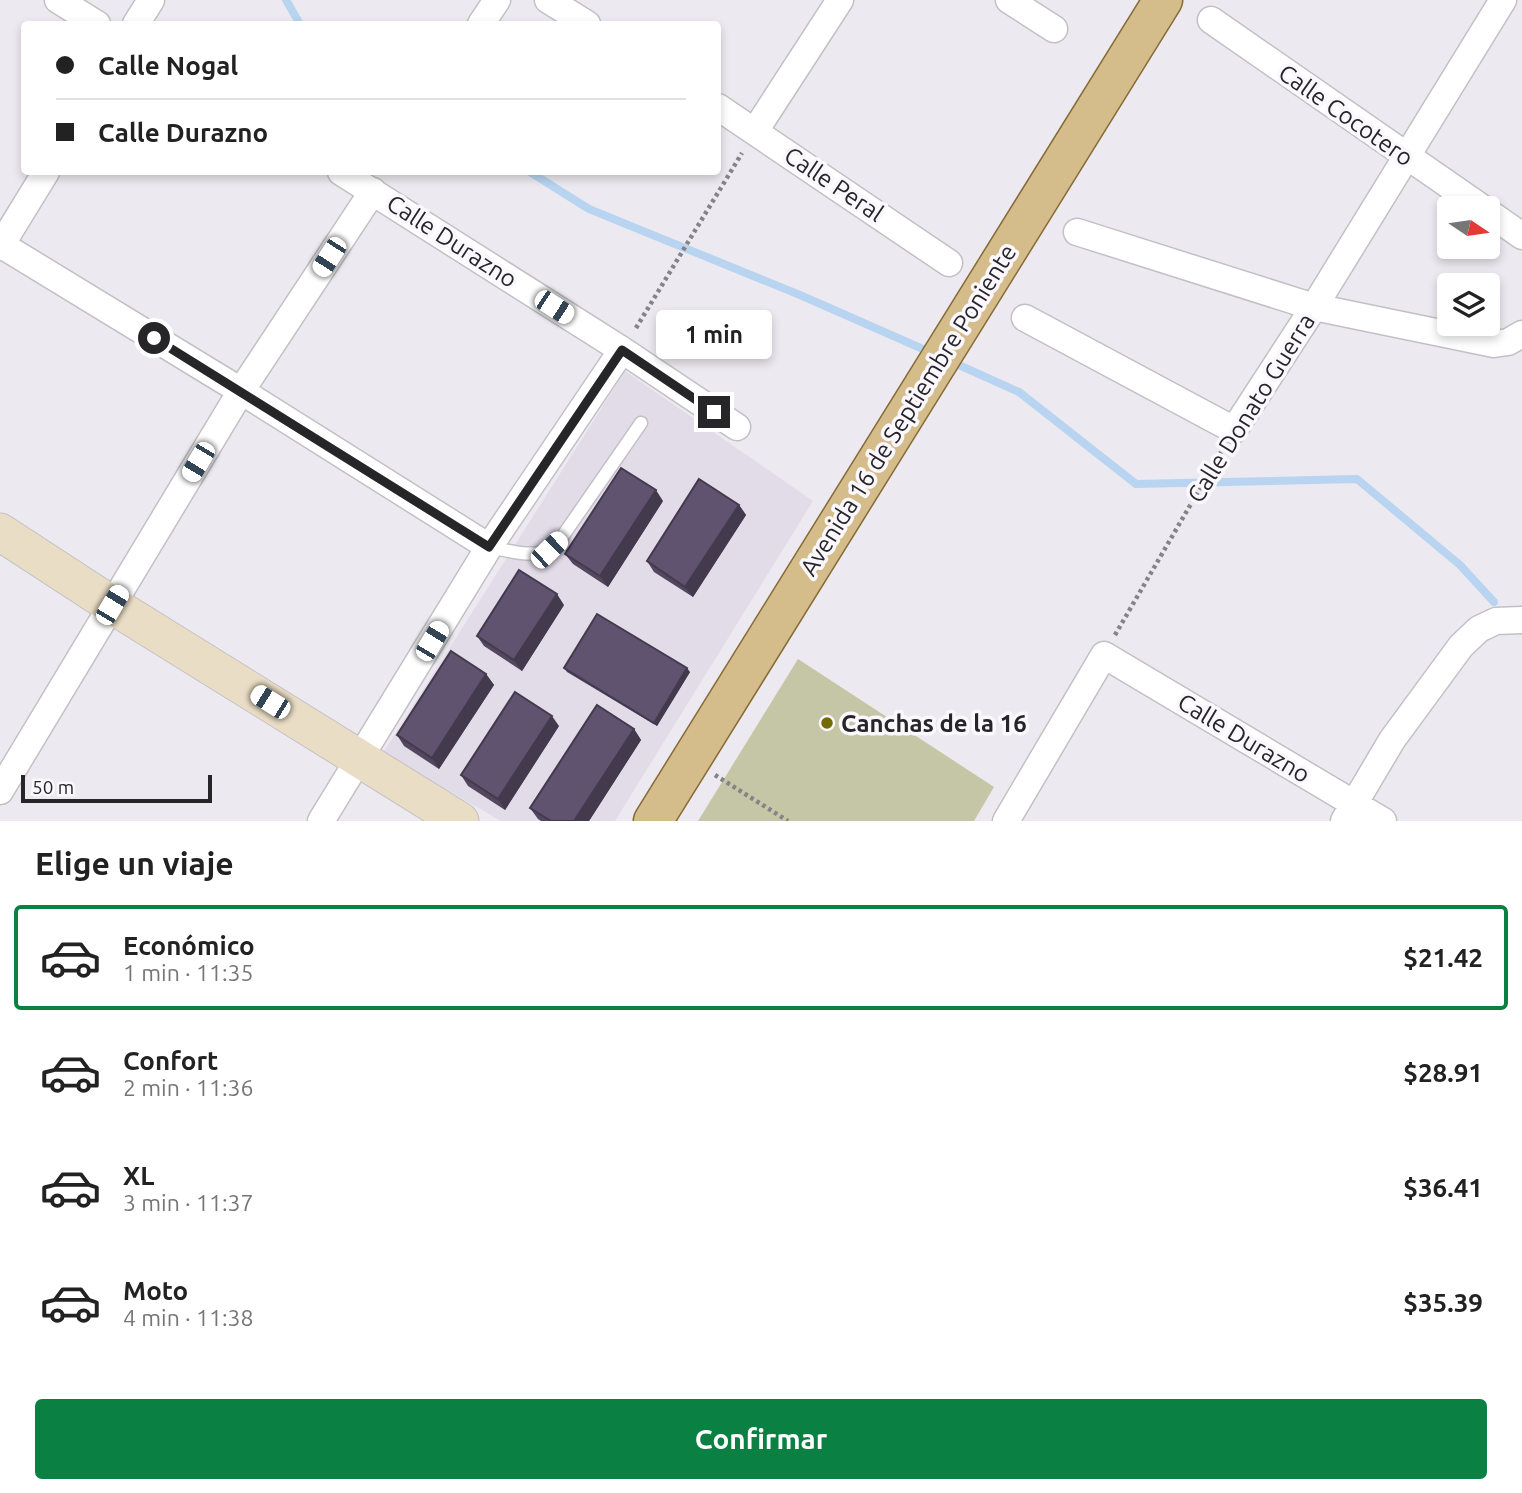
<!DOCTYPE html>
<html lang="es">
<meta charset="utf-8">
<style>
:root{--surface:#fff;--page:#f6f6f6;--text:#222;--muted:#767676;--line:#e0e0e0;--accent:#0b8043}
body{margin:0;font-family:Ubuntu,sans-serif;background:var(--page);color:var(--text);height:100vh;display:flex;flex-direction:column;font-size:26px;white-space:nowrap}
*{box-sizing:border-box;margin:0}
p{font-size:23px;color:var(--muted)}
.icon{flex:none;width:38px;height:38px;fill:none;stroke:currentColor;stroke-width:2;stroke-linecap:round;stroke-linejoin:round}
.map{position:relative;height:821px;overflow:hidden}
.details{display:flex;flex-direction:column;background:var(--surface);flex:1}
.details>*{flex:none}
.hud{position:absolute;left:21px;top:21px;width:700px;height:154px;border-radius:7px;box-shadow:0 4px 10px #0003;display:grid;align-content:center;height:154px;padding:0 35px;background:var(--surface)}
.needle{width:46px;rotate:103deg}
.buttons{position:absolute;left:1437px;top:196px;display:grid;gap:14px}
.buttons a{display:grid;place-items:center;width:63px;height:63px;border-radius:7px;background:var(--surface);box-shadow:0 4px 10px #0003;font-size:35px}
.scale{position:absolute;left:21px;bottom:18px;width:191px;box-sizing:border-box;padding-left:7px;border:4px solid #262527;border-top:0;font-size:19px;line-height:24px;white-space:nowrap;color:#262527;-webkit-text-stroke:5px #faf7fd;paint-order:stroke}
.end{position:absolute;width:32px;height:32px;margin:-16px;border:9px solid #262527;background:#fff;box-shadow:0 0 0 4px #fff}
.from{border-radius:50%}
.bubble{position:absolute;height:49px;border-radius:7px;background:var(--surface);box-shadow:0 4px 10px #0003;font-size:23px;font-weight:600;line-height:49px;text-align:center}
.car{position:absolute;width:21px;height:42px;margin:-21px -10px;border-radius:9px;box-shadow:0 0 5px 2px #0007;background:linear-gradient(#fff 24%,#345 0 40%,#fff 0 76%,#345 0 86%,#fff 0)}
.hud b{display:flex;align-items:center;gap:24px;height:66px;font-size:26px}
.hud b+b{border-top:2px solid var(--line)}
.hud i{width:18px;height:18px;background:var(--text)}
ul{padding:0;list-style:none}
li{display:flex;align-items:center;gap:21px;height:105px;margin:0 14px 10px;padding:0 21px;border:4px solid transparent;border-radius:7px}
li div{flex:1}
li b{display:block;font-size:26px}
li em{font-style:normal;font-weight:600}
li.selected{border-color:var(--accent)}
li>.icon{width:63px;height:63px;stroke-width:1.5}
h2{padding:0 35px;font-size:32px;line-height:84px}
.button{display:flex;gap:14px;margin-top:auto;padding:14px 35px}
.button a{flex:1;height:80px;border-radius:7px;background:var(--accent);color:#fff;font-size:28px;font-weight:600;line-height:80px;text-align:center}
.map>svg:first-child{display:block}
.built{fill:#e2dce9}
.green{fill:#c4c6a6}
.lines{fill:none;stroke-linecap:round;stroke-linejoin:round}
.stream{stroke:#b8d4f0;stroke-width:8}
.lane-casing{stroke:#c2c0c5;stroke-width:15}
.street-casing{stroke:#c2c0c5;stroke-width:29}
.secondary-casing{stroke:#c2c0c5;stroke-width:39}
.primary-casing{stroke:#866a36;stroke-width:41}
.path{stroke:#848387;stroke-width:4.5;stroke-dasharray:3.5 3.5;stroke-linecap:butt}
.lane{stroke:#fff;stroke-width:12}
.street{stroke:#fff;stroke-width:26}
.secondary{stroke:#eaddc5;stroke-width:37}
.primary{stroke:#d5bc8b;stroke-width:38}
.wall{fill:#534760}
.shaded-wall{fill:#433a4e}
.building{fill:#605370;stroke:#433a4e;stroke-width:2}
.route{stroke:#262527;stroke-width:9}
.poi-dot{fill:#746a03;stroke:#faf7fd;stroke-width:2.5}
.labels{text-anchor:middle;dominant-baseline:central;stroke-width:7;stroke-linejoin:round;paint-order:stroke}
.street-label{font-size:24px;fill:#262527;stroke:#faf7fd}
.poi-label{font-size:24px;font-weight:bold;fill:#262527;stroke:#faf7fd;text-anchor:start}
</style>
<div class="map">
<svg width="1522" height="821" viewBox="0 0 1522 821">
<rect width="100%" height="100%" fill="#eceaf0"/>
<path class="built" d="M625,371L813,501L615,821H501L383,753Z"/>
<path class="green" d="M798,659L994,787L974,821H698Z"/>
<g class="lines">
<path class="stream" d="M286,0L300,24
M530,172L589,209L800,295L932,353
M950,361L1019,392L1136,484L1357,479L1460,565L1494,602"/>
<defs>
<path id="lane" d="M489,547C507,550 534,559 550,549C554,546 559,541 562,537L641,423"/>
<path id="street" d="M58,0L97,24
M548,0L587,24
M1009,0L1054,29
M1211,20L1482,208
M136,24L151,0
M481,24L497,0
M718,107L949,263
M755,131L840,0
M341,172L622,350L737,427
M1488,212L1522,236
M1077,232L1314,307L1494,344L1508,342L1522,334
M0,244L241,391L489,547
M0,247L46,172
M1025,318L1234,430L1314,307L1503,0
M0,791L241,391L373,191
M321,821L489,547L622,350
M1006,821L1104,655L1383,821
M1344,821L1392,740L1461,646L1479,629L1496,621L1522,620"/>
<path id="secondary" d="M0,532L112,605L460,821"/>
<path id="primary" d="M653,821L1163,0"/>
</defs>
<use href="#lane" class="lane-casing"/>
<use href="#street" class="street-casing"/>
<use href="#secondary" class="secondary-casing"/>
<use href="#primary" class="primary-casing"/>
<path class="path" d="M636,328L742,153
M1115,635L1221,452
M715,775L788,821"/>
<use href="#lane" class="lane"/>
<use href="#street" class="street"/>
<use href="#secondary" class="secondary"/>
<use href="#primary" class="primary"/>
</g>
<path class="wall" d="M663,501L608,587L573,564L565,554Z
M739,505L746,515L693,597L654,572L647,561Z
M564,605L522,671L484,646L477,636Z
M564,668L690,672L657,726L567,672Z
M486,674L494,685L439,769L404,746L397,735Z
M559,726L505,810L468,786L461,775Z
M634,729L641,740L589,821H541L538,819L530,808Z"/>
<path class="shaded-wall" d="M656,490L663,501L608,587L600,576Z
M739,505L746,515L693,597L685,587Z
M557,594L564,605L522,671L514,660Z
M687,668L690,672L657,726L654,723Z
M486,674L494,685L439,769L432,758Z
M552,716L559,726L505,810L498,799Z
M634,729L641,740L589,821H574Z"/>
<path class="building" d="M621,468L656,490L600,576L565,554Z
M699,479L739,505L685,587L647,561Z
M519,570L557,594L514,660L477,636Z
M597,614L687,668L654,723L564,668Z
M451,651L486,674L432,758L397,735Z
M515,692L552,716L498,799L461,775Z
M597,705L634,729L574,821H551L530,808Z"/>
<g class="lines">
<path class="route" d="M154,338L489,547L622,350L714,412"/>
</g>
<circle class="poi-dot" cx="827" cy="723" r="7"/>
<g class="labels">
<g class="street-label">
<text transform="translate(1346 115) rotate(35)">Calle Cocotero</text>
<text transform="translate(834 184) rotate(34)">Calle Peral</text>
<text transform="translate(452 241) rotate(33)">Calle Durazno</text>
<text transform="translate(1251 408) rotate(-58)">Calle Donato Guerra</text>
<text transform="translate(908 410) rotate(-58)">Avenida 16 de Septiembre Poniente</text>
<text transform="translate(1244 738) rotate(31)">Calle Durazno</text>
</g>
<g class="poi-label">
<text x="841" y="723">Canchas de la 16</text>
</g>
</g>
</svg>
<div class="buttons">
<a><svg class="needle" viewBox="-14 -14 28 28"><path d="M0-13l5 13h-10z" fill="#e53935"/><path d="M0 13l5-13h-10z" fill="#767676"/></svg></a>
<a><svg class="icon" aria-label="layers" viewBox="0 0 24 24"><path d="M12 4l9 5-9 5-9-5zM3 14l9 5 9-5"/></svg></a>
</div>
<div class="scale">50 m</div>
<i class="end from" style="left:154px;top:338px"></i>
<i class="end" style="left:714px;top:412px"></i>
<div class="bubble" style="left:656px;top:310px;width:116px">1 min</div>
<i class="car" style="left:329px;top:257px;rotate:213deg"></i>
<i class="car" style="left:554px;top:307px;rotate:123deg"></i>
<i class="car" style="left:198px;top:462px;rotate:211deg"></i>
<i class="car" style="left:549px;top:550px;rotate:46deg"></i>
<i class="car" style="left:112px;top:605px;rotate:31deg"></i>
<i class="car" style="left:432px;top:641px;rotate:31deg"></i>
<i class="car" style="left:270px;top:702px;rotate:302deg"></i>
<div class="hud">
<b><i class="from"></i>Calle Nogal</b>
<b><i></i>Calle Durazno</b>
</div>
</div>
<section class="details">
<h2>Elige un viaje</h2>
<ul>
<li class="selected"><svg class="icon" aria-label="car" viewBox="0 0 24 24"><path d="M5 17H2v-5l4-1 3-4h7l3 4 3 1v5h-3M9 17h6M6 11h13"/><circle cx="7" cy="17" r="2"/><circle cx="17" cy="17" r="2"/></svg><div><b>Económico</b><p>1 min · 11:35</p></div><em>$21.42</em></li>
<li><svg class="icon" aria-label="car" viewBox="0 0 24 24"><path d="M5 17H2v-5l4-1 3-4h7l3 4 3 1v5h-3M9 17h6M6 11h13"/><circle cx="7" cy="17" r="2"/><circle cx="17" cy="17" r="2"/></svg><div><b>Confort</b><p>2 min · 11:36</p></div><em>$28.91</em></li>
<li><svg class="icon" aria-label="car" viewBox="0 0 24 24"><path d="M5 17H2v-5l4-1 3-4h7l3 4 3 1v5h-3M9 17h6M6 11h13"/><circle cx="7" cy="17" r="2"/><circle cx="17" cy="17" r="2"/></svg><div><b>XL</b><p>3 min · 11:37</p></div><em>$36.41</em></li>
<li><svg class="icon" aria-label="car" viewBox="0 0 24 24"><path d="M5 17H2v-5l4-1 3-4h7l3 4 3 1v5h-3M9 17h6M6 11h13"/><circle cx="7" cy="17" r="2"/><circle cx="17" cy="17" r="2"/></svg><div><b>Moto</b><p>4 min · 11:38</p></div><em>$35.39</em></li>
</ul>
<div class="button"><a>Confirmar</a></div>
</section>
